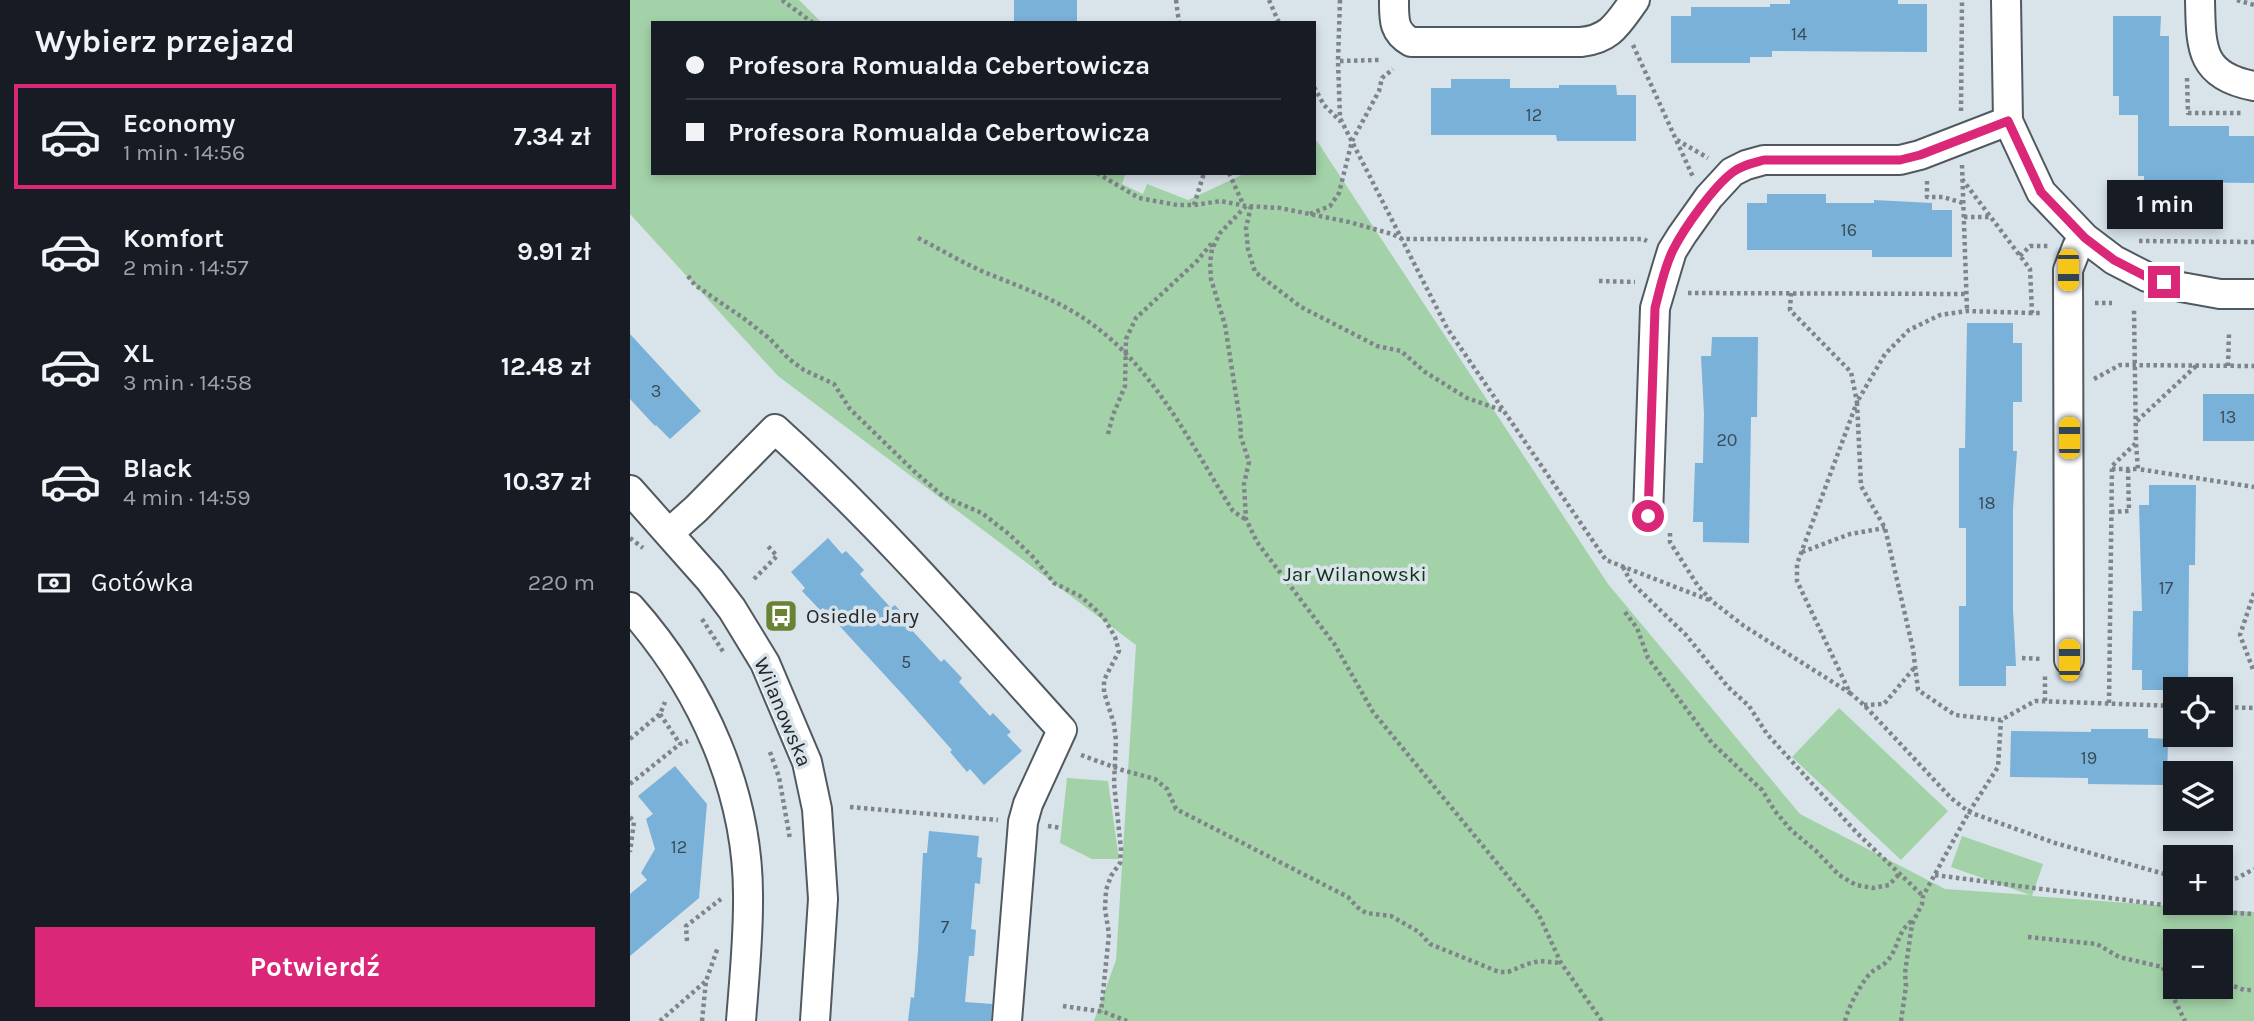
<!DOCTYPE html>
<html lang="pl">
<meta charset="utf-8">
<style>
:root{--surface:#171b24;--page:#20242c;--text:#f1f3f6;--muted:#9ea1a6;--line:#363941;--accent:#db2777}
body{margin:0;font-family:Karla,sans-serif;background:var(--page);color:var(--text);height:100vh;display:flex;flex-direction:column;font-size:26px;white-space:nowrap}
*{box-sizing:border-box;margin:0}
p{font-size:23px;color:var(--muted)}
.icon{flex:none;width:38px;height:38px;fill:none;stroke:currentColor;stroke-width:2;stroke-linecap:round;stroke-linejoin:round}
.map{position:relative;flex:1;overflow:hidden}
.drawer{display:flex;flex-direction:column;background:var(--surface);width:630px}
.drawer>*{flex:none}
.guide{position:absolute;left:21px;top:21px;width:665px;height:154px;border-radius:0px;box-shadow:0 4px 10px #0003;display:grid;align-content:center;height:154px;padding:0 35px;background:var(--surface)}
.controls{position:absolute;left:1533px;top:677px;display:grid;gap:14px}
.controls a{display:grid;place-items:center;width:70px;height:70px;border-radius:0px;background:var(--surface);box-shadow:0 4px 10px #0003;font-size:35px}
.end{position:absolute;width:32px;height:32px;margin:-16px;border:9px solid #db2777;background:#fff;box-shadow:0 0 0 4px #fff}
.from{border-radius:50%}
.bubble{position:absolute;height:49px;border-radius:0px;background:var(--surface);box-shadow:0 4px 10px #0003;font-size:23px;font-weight:700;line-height:49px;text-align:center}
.car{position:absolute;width:21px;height:42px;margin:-21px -10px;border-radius:9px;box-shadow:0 0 5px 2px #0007;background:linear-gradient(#f5c518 24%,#345 0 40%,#f5c518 0 76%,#345 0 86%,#f5c518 0)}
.guide b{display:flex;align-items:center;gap:24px;height:66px;font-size:26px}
.guide b+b{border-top:2px solid var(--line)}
.guide i{width:18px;height:18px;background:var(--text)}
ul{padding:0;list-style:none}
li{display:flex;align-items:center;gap:21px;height:105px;margin:0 14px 10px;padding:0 21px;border:4px solid transparent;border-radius:0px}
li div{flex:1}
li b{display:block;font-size:26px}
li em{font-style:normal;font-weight:700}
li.active{border-color:var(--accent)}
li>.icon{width:63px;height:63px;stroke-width:1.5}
h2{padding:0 35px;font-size:32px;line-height:84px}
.pay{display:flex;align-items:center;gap:18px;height:77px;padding:0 35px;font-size:26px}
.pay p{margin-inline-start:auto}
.action{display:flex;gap:14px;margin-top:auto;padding:14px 35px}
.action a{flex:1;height:80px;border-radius:0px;background:var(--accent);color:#fff;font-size:28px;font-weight:700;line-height:80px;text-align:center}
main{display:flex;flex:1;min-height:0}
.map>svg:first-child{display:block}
.green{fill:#a3d2a8;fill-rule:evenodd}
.building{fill:#79b1d9}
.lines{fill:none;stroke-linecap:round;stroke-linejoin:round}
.minor-casing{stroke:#515960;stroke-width:32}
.path{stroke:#7e8489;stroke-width:4.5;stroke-dasharray:3.5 3.5;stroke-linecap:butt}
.minor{stroke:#fff;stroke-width:28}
.route{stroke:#db2777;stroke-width:9}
.labels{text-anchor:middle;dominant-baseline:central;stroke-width:7;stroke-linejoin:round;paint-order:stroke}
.number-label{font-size:18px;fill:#3a4a56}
.park-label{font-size:21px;fill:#0e3316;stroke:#d9e3ea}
.poi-label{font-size:21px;fill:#25282b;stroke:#d9e3ea;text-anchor:start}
.street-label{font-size:21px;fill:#25282b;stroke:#d9e3ea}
</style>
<main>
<section class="drawer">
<h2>Wybierz przejazd</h2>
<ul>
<li class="active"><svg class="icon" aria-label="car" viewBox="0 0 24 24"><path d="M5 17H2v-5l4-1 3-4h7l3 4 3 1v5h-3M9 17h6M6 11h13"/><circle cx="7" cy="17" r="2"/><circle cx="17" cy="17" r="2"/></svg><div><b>Economy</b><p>1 min · 14:56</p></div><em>7.34 zł</em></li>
<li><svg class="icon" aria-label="car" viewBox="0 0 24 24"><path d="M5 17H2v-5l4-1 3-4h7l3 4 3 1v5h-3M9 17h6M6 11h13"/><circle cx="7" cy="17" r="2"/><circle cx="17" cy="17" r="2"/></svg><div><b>Komfort</b><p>2 min · 14:57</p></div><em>9.91 zł</em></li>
<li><svg class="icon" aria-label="car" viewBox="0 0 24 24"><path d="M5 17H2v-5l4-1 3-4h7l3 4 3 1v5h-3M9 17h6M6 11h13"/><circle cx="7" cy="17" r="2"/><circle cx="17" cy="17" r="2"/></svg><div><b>XL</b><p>3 min · 14:58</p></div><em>12.48 zł</em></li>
<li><svg class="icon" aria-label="car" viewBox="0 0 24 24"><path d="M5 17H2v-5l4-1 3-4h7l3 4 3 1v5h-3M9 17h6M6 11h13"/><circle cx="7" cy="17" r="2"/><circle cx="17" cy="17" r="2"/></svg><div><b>Black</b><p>4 min · 14:59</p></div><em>10.37 zł</em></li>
</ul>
<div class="pay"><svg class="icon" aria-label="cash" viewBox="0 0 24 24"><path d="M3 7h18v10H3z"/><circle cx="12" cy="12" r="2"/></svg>Gotówka<p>220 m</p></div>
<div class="action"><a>Potwierdź</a></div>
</section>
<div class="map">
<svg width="1624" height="1021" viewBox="0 0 1624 1021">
<rect width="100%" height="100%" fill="#d9e3ea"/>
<path class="green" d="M0,0H169L192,23H23V173H491L495,175L492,184L513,194L517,184L558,200L616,173H684V142L687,141L978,584L1170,814L1315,889L1400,895L1321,867L1332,836L1413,864L1402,896L1624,912V1021H464L486,960L506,645L148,376L0,214ZM1545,942H1591V987H1545Z
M1209,708L1318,811L1271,860L1162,757Z
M437,778L478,781L489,859H462L430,843Z"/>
<path class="building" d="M384,0H447V23H384Z
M1160,0H1268V4H1297V52L1142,51V57H1120V63H1041V16H1061V7H1140V4H1160Z
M1483,16H1531L1530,36H1539V126H1599V136H1624V183L1536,182V196L1514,195V176H1508V115H1489V96H1483Z
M821,79H880V88H929V85H986L987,95H1006V141H927L926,135H801V88H821Z
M1137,194H1196V203H1244V200L1302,203V210H1322V257H1242V250H1117V203H1137Z
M1337,323H1383V343H1392V402H1383V451H1387L1383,508V609L1386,666H1376V686H1329V606H1336V528H1329V448H1335Z
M0,334L71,411L40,439L26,425L25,426L0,399Z
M1082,337H1128L1127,417H1121L1119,543L1073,542V522H1063L1065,463H1073L1074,414L1071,356H1081Z
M1573,394H1624V441H1573Z
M1519,485H1566L1565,565H1559L1558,690H1512V670H1502L1503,611H1512L1509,505H1519Z
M198,538L212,554L216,551L234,570L230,574L261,608L265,605L282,624L279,627L311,662L314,659L332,678L329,682L360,716L363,713L381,732L377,735L392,751L354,785L340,769L337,772L320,752L322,750L274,696L193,608L190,610L172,591L175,588L161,572Z
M1461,729H1518V738L1538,739L1537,785L1458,784V778L1380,777L1381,731L1461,732Z
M45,766L77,804L69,898L0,956V894L17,880L11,873L25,849L16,819L23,814L8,796Z
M299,831L349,836L347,857L352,858L350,884L345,883L341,929L346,930L344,956H339L335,1002L362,1004L361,1021H278L281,997L284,998L288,951L293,853H297Z"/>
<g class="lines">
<defs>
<path id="minor" d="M764,0C764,19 763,32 781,42H951C981,39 988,23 1005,0
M1376,0L1378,121L1411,192L1455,238L1484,260L1517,277L1551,287L1590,294H1624
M1570,0C1571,48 1570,76 1624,86
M0,490L80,580L102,609L135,663L177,762L187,809L193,899L185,1021
M1018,516L1025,308L1038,264L1042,251L1052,235L1079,197L1102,172L1116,165L1134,160H1270L1290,155L1378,121
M39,533L66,509L145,429C248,522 339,627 432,730L398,804L393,822L377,1021
M0,607C72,688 120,793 118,903C118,942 114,982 111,1021
M1439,660L1438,270L1447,247L1455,238"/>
</defs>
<use href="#minor" class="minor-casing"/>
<path class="path" d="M152,0L183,23
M546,0L549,23
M639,0L649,23
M710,0L708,61L710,118L817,328L976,560L1079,600
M1607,0L1624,5
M1003,45L1063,177
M710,61L749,60
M1557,78L1558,113H1613
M684,87L694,105L711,122
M1331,111L1332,0
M1047,140L1078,158
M1332,165L1337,311
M467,173L509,198L547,205H564L591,201L616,206L650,208L719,222L762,234L772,239H1013L1017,241
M599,173L613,204
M1332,179L1400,269L1402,313H1413
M1297,181V197H1313L1333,203
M564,205L574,173
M616,206L590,233L582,249L580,263L581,279L595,325L611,427L610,434L619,462L614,484L616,519L627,542L705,645L743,712L908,913L931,963L972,1021
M621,206L616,228L618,249L625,272L671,307L747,346L771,351L795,372L837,398L874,411
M680,214L700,206L709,193L722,141L749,91L752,78L763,69
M1334,217H1361
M288,238C310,249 331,262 354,272C390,287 427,299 459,322C525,368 561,445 603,511L615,519
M1509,241L1624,242
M1390,256L1400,246H1420
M58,276L65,285L116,320L140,339L159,359L174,370L204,384L220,409L286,473L314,497L352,513L380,535L404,558L424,583L450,596L464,608L474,618L485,637L489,651L474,680V692L484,724L486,741L484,783L491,849L490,863L481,876L476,890L475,909L479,934L471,1012
M969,281L1005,282
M1058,293L1337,294
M1161,293L1160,310L1221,372L1227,402L1167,564V581L1220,693L1234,705L1321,798L1339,812L1425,843L1545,877
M1465,303H1482
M1402,313L1337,311L1310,315L1279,330L1255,354L1227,402L1231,486L1255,528L1283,649L1288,690L1325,715L1371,720L1405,701L1545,706
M1598,366L1599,333
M1464,379L1490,365L1624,366
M1507,421L1566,366
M478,434L483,415L495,386L496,339L506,318L567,261L582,243
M1506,444L1508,469L1624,487
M1482,469H1508
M1481,512L1499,511L1498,469
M1040,533V542L1068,586L1083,602L1114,626L1220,693
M0,538L13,548
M1172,552L1220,534L1255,528
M993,567L1001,582L1056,635L1098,687L1119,706L1137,734L1227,833L1293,896
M124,579L147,556L137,545
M1624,593L1610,635L1624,672
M995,612L1007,628L1018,658L1082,743L1132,790L1145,811L1161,830L1186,851L1209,875L1226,885L1243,888L1259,885L1270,873
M72,619L94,653
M1392,658L1412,659
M1415,701V674
M1479,703L1482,466L1506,443L1504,310
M1234,705L1254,704L1285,667
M1591,707L1624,708
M30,714L50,744
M0,739L30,714L35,702
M140,752L149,777L160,839
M451,755L492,770L525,779L537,789L546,809L718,897L727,907L736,913L761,916L789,932L800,944L869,972H878L897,964L910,961L930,963
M0,784L50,744L58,741
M220,807L368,820
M0,817L4,822L0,852
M418,826L431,828
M1305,875L1587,912L1624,914
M1591,881L1607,878L1624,869
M1398,937L1467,944L1489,957L1545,970
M57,941L56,926L91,899
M1533,967L1539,989L1555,1021
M1591,981L1614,990H1624
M433,1006L474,1012L497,1021
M30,1021L76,981
M72,1021L76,981L88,947
M1215,1021C1218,1008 1232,980 1242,972C1246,968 1253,966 1256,962C1270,948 1265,933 1283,920
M1271,1021L1276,986L1275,973L1282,924L1292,904L1293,896L1339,812L1368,767L1371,720"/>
<use href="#minor" class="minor"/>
</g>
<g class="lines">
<path class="route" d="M1018,516L1025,308C1030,289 1034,268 1043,250C1054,228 1084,186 1103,172C1112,165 1123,163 1134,160H1270L1290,155L1378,121L1411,192L1455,238L1484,260L1517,277L1534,282"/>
</g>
<defs>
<symbol id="bus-square" viewBox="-11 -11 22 22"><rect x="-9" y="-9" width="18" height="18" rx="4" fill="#698234" stroke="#d9e3ea"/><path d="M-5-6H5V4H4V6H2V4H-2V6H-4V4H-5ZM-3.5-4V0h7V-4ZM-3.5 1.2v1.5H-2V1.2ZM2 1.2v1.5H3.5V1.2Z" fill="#fff"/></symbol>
</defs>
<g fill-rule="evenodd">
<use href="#bus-square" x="132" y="597" width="38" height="38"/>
</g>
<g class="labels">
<g class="number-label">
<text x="1169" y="34">14</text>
<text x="904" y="115">12</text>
<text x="1219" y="230">16</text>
<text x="26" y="391">3</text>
<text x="1598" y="417">13</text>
<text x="1097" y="440">20</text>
<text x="1357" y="503">18</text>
<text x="1536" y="588">17</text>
<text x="276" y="662">5</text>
<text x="1459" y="758">19</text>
<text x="49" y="847">12</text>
<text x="315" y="927">7</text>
</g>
<g class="park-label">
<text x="725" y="574">Jar Wilanowski</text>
</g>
<g class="poi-label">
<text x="176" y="616">Osiedle Jary</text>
</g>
<g class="street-label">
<text transform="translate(153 712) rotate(67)">Wilanowska</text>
</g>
</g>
</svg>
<div class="controls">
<a><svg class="icon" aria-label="locate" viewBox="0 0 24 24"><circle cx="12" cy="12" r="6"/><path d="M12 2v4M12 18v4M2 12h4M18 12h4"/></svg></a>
<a><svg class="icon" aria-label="layers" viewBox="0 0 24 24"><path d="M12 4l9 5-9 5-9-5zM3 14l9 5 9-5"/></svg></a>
<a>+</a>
<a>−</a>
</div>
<i class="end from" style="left:1018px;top:516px"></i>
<i class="end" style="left:1534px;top:282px"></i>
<div class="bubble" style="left:1477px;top:180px;width:116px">1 min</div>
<i class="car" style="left:1438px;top:270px;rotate:180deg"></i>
<i class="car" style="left:1439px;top:438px;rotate:0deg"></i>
<i class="car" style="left:1439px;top:660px;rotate:0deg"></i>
<div class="guide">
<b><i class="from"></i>Profesora Romualda Cebertowicza</b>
<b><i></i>Profesora Romualda Cebertowicza</b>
</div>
</div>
</main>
